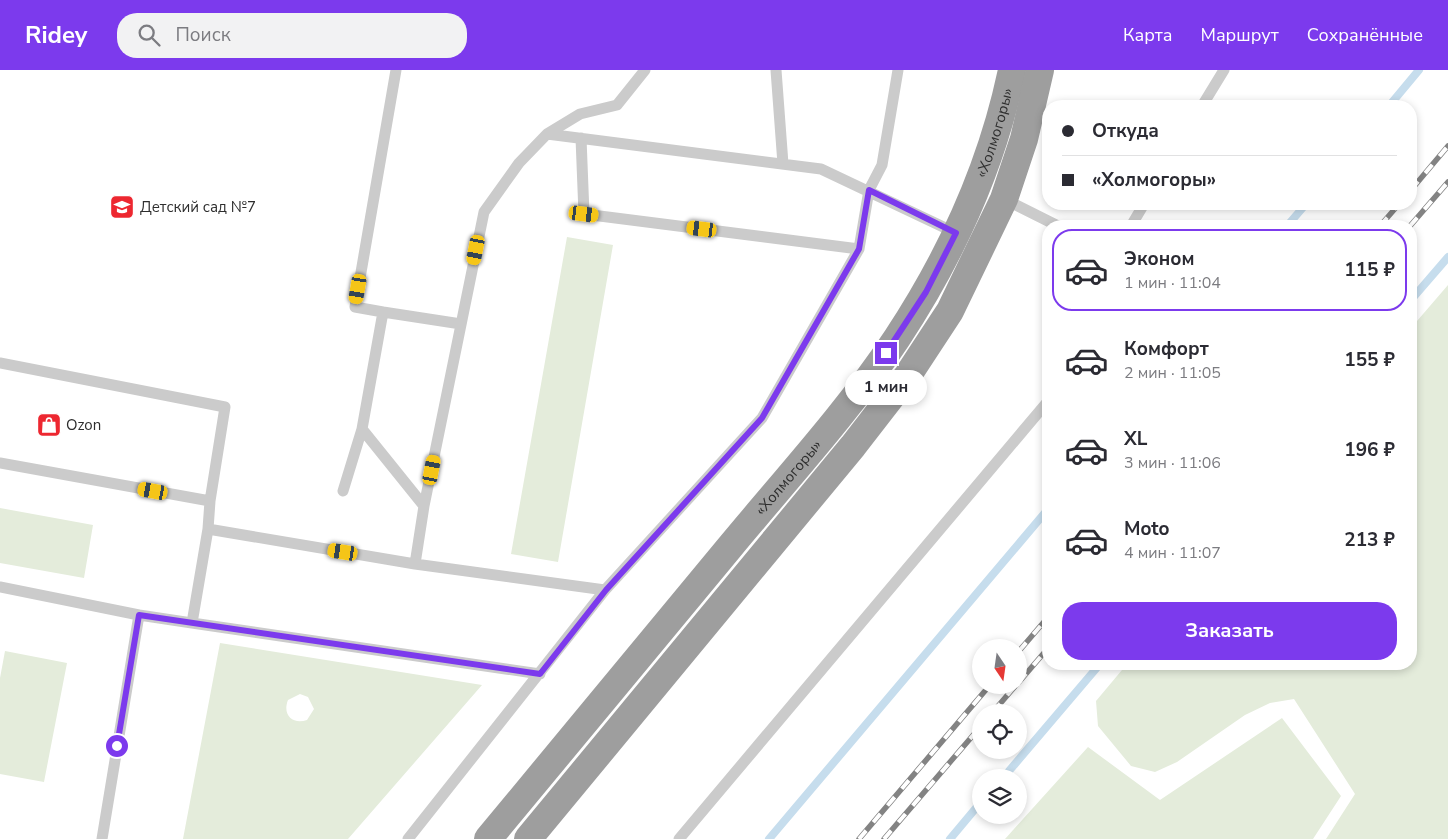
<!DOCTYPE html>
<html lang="ru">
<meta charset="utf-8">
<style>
:root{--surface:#fff;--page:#f2f2f3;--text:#2b2b33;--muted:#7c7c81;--line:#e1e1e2;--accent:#7c3aed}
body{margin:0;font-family:"Nunito Sans",sans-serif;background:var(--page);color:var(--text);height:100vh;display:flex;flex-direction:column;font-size:19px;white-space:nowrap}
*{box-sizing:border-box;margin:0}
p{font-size:16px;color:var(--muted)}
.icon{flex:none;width:28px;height:28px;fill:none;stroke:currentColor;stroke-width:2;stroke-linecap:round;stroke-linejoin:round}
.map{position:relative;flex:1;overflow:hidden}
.details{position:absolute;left:1042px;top:150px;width:375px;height:450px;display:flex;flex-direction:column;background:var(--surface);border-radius:20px;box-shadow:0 2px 8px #0003}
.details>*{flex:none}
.guide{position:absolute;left:1042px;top:30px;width:375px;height:110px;border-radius:20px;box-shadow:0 2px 8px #0003;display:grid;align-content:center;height:110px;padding:0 20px;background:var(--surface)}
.needle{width:32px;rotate:167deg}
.fabs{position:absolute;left:972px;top:569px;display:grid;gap:10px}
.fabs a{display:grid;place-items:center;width:55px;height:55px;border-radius:50%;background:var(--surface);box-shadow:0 2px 8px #0003;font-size:25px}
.end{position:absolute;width:22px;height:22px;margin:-11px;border:6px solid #7c3aed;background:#fff;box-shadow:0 0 0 2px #fff}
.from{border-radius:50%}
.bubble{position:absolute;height:35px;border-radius:18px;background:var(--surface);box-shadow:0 2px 8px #0003;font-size:16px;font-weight:700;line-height:35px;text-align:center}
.car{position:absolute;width:15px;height:30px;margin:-15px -8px;border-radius:6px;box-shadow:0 0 4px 1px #0007;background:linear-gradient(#f5c518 24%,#345 0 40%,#f5c518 0 76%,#345 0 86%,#f5c518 0)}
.guide b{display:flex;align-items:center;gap:18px;height:48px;font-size:19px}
.guide b+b{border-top:1px solid var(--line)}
.guide i{width:12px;height:12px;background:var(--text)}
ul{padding:9px 0 0;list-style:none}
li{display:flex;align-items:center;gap:15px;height:82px;margin:0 10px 8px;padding:0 10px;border:2px solid transparent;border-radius:20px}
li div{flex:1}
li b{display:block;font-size:19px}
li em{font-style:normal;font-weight:700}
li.current{border-color:var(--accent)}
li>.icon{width:45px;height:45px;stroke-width:1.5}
.button{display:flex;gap:10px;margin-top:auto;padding:10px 20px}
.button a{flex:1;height:58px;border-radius:20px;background:var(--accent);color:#fff;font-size:20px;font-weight:700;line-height:58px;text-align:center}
header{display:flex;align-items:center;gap:30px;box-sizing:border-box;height:70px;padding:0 25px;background:var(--accent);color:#fff}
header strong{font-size:24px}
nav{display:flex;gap:28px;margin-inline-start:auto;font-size:18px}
.search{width:350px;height:45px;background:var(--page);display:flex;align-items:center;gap:12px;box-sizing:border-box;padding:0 18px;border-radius:20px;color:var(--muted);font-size:19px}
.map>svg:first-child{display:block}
.green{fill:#e4ecdb;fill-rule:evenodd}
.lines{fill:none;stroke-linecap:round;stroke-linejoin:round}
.stream{stroke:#c6dded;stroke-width:8}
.service{stroke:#cbcbcb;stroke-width:11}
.trunk{stroke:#9e9e9e;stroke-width:28}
.rail-casing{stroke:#838383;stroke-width:5.5}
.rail{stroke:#fff;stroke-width:4;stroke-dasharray:11;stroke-linecap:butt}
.route{stroke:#7c3aed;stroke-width:6}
.labels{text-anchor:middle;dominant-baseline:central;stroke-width:5;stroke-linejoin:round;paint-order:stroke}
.street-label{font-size:15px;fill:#2e2e2e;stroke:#fff}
.poi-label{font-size:15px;fill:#2e2e2e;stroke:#fff;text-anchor:start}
</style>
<header>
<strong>Ridey</strong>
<div class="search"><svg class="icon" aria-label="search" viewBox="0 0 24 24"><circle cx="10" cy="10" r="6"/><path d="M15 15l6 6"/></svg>Поиск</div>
<nav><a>Карта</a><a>Маршрут</a><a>Сохранённые</a></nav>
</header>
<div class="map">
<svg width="1448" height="769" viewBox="0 0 1448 769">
<rect width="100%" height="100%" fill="#fff"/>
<path class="green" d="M567,167L613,175L558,492L511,484Z
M1448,215V769H1326L1355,724L1294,629L1270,633L1245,645L1177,692L1155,702L1131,696L1098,656L1096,631L1127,594H1411V258Z
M0,438L93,455L84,508L0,493Z
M220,573L482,615L348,769H183ZM300,624L308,627L314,639L307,650C293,655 282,645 288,630Z
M5,581L67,593L44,712L0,704V608Z
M1282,648L1341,726L1313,769H1005L1088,677L1160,730Z"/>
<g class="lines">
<path class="stream" d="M1389,36L1419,0
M1287,156L1306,134
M1411,230L1448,187
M1003,708L1100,594
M769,769L1049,438
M950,769L981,732"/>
<path class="service" d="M776,0L783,94
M1202,36L1224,0
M547,64L821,99L956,163
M581,68L584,144L859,179
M1004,129L1058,156
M1131,156L1144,134
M383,242L461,254
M0,293L225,337L210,431L0,393
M362,359L424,436L415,494
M343,421L362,359L383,242L355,237L396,0
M424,436L484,142L519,93L547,64L580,44L617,35L645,0
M208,459L210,431
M0,517L139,545
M540,604L192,553L208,459L415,494L605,520
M102,769L139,545L192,553
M408,769L605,520L762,348L859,179L869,120L882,95L898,0
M679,769L1049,330"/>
<g class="trunk">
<path id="s1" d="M488,769C568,672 649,575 729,478C786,409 848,342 897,268C951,186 992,96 1012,0"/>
<path d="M528,769L853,376L908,305L950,241L1004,129L1024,69L1040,0"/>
</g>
<defs>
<path id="rail" d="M1411,120L1448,76
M1380,156L1399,134
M1410,156L1448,112
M1019,581L1049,546
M1019,612L1049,577
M993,642L1016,615
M859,769L990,615
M884,769L981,656"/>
</defs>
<use href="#rail" class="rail-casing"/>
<use href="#rail" class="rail"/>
</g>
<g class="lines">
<path class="route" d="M117,676L139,545L540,604L606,520L762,348L859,179L869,120L956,163L926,222L886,283"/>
</g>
<defs>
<symbol id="school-square" viewBox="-11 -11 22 22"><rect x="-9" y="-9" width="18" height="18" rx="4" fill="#ed2730" stroke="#fff"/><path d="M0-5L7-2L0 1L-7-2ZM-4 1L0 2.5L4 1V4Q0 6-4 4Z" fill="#fff"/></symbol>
<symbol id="shop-square" viewBox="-11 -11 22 22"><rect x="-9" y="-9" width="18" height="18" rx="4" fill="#ed2730" stroke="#fff"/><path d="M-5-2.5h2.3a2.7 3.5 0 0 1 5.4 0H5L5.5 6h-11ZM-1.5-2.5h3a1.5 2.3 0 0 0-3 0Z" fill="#fff"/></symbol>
</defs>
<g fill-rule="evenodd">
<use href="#school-square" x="108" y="123" width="28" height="28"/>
<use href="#shop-square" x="35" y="341" width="28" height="28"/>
</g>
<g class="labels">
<g class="street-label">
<text stroke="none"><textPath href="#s1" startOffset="875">«Холмогоры»</textPath></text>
<text stroke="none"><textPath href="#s1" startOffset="470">«Холмогоры»</textPath></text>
</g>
<g class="poi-label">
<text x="140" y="137">Детский сад №7</text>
<text x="66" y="355">Ozon</text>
</g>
</g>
</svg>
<div class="fabs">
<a><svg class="needle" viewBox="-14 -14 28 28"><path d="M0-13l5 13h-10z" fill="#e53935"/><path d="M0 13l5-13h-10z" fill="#7c7c81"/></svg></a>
<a><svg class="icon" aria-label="locate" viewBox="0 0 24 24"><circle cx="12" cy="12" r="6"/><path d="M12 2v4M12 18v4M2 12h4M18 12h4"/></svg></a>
<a><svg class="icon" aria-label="layers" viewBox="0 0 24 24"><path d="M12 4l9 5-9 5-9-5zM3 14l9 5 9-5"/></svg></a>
</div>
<i class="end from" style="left:117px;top:676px"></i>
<i class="end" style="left:886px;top:283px"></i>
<div class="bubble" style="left:845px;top:300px;width:82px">1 мин</div>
<i class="car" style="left:584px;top:144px;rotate:97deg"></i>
<i class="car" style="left:702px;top:159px;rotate:277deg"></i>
<i class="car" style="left:476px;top:180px;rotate:191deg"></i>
<i class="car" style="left:358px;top:219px;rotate:190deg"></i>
<i class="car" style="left:432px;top:400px;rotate:11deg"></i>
<i class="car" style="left:153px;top:421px;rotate:280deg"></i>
<i class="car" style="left:343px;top:482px;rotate:279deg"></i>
<div class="guide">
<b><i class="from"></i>Откуда</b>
<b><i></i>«Холмогоры»</b>
</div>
<section class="details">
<ul>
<li class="current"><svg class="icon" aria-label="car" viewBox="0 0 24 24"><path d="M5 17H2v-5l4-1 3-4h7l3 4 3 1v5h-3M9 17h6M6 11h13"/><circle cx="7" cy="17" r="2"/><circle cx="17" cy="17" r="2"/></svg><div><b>Эконом</b><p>1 мин · 11:04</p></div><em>115 ₽</em></li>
<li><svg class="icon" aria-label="car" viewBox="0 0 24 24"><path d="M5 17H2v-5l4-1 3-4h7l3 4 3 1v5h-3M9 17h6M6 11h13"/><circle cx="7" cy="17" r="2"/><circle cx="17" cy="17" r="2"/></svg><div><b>Комфорт</b><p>2 мин · 11:05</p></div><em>155 ₽</em></li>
<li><svg class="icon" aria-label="car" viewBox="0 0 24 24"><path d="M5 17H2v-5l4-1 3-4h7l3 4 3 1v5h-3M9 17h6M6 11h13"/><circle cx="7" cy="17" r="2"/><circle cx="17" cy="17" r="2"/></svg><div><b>XL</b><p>3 мин · 11:06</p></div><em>196 ₽</em></li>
<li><svg class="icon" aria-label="car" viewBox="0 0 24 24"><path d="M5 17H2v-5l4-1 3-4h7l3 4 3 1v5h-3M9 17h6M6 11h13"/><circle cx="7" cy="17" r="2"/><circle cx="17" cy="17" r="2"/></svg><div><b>Moto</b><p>4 мин · 11:07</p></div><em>213 ₽</em></li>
</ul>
<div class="button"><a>Заказать</a></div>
</section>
</div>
